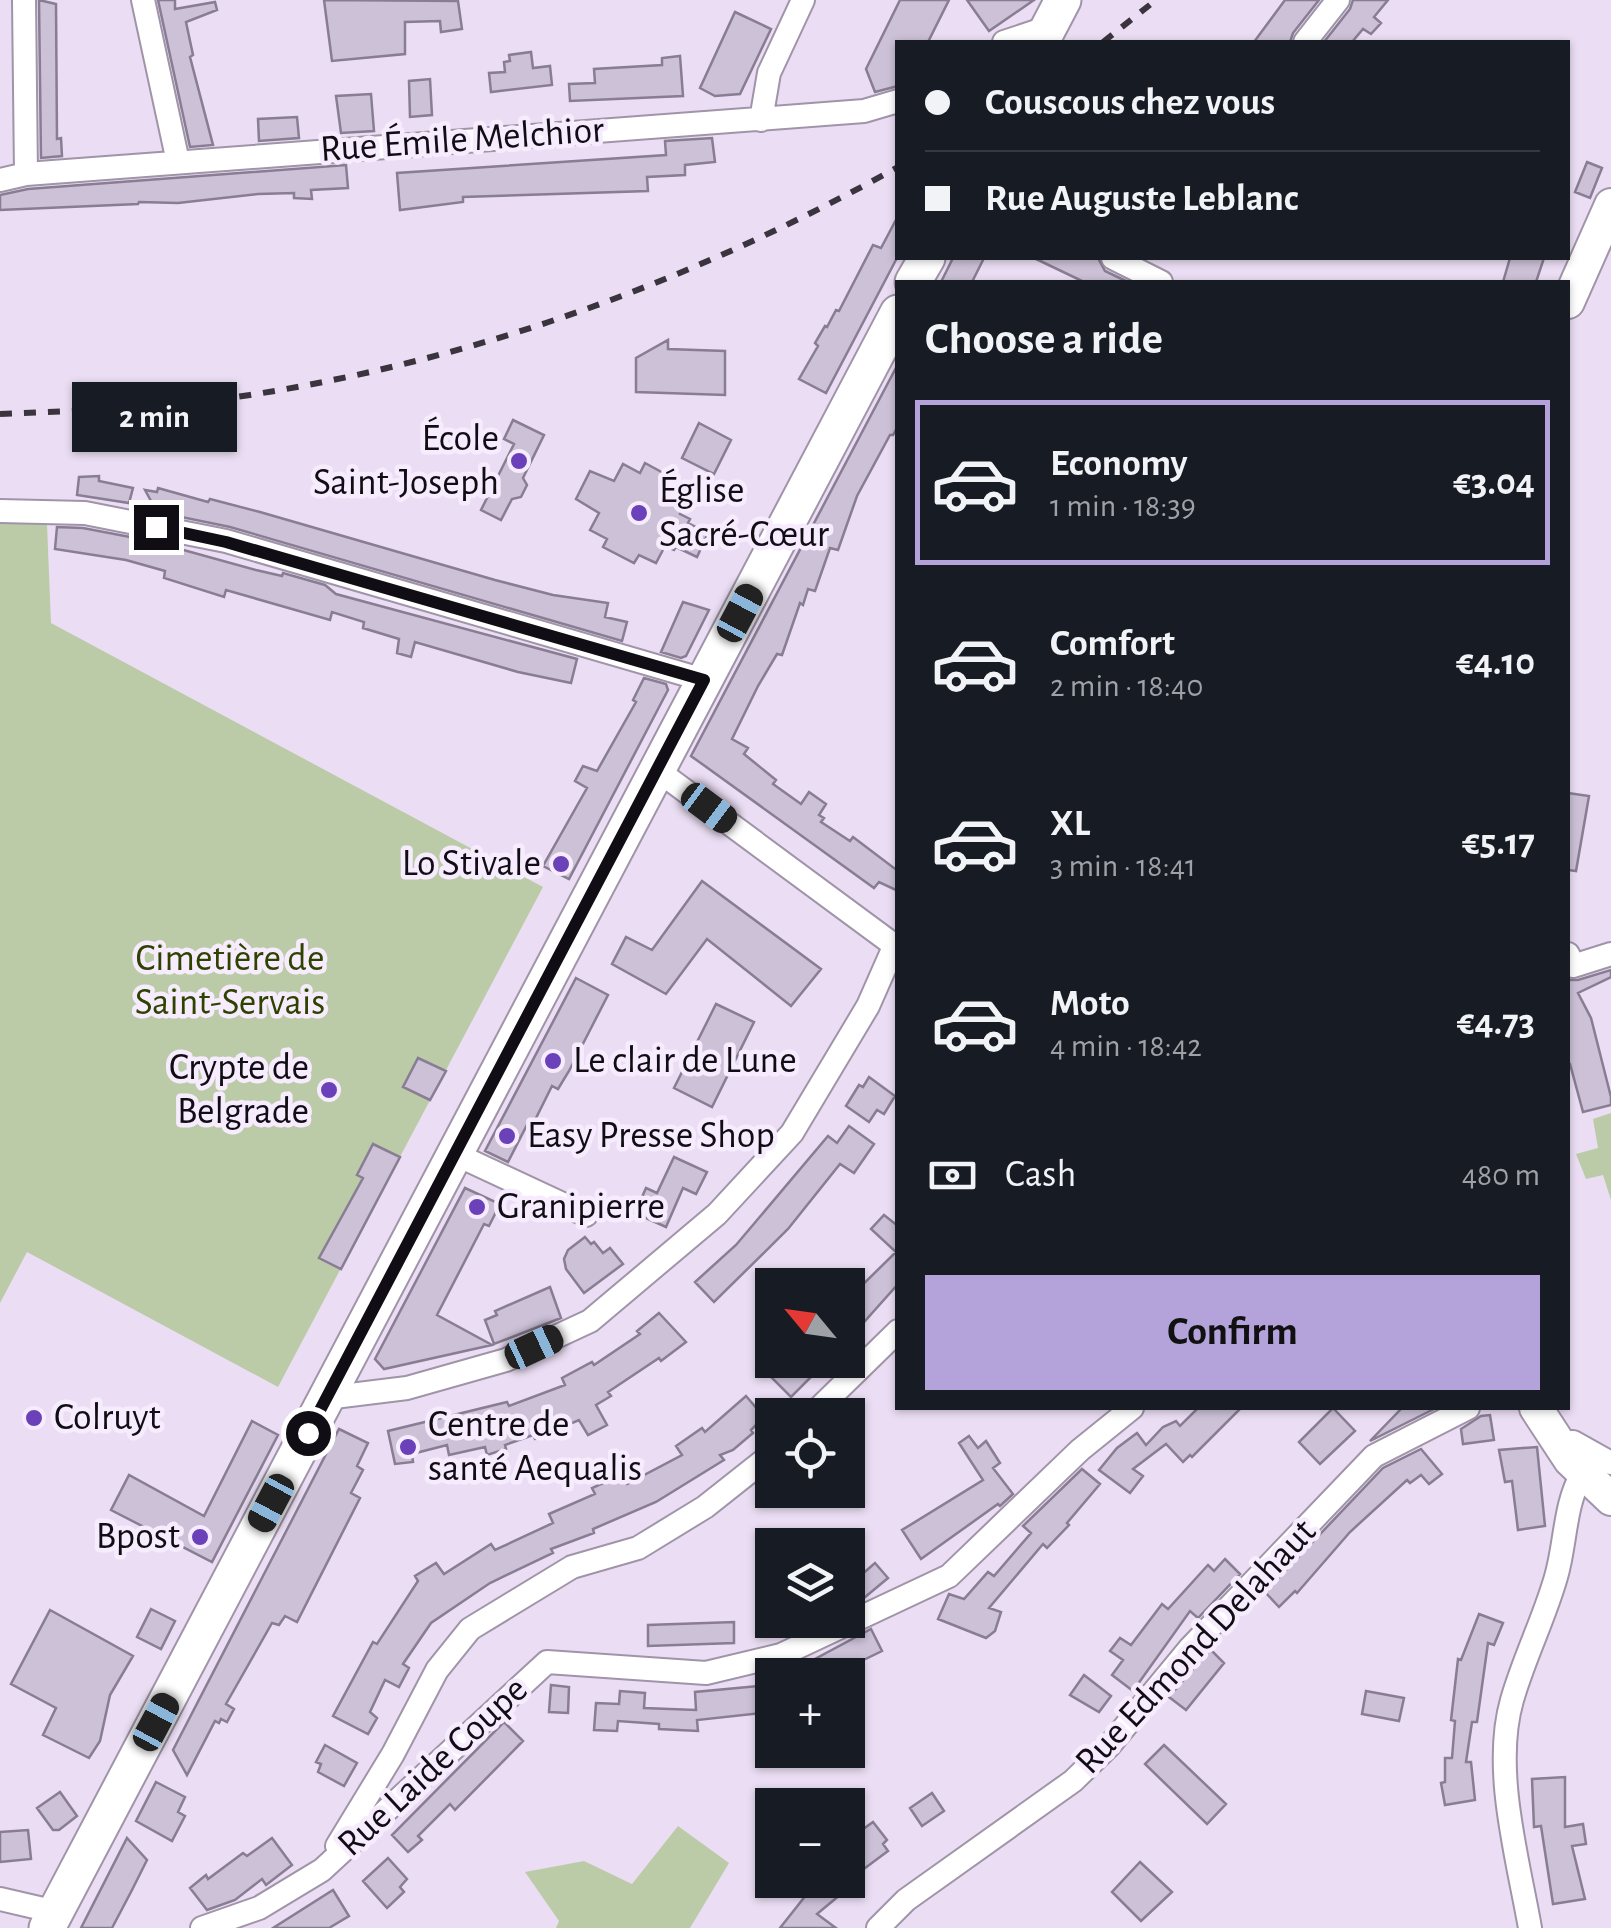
<!DOCTYPE html>
<meta charset="utf-8">
<style>
:root{--surface:#171b24;--page:#20242c;--text:#f1f3f6;--muted:#9ea1a6;--line:#363941;--accent:#b4a3db}
body{margin:0;font-family:"Alegreya Sans",sans-serif;background:var(--page);color:var(--text);height:100vh;display:flex;flex-direction:column;font-size:38px;white-space:nowrap}
*{box-sizing:border-box;margin:0}
p{font-size:32px;color:var(--muted)}
.icon{flex:none;width:55px;height:55px;fill:none;stroke:currentColor;stroke-width:2;stroke-linecap:round;stroke-linejoin:round}
.map{position:relative;flex:1;overflow:hidden}
.panel{position:absolute;left:895px;top:280px;width:675px;height:1130px;display:flex;flex-direction:column;background:var(--surface);border-radius:0px;box-shadow:0 2px 8px #0004}
.panel>*{flex:none}
.hud{position:absolute;left:895px;top:40px;width:675px;height:220px;border-radius:0px;box-shadow:0 2px 8px #0004;display:grid;align-content:center;height:220px;padding:0 30px;background:var(--surface)}
.needle{width:65px;rotate:299deg}
.controls{position:absolute;left:755px;top:1268px;display:grid;gap:20px}
.controls a{display:grid;place-items:center;width:110px;height:110px;border-radius:0px;background:var(--surface);box-shadow:0 2px 8px #0004;font-size:50px}
.end{position:absolute;width:45px;height:45px;margin:-22px;border:12px solid #110d14;background:#fff;box-shadow:0 0 0 5px #fff}
.from{border-radius:50%}
.bubble{position:absolute;height:70px;border-radius:0px;background:var(--surface);box-shadow:0 2px 8px #0004;font-size:32px;font-weight:700;line-height:70px;text-align:center}
.car{position:absolute;width:30px;height:60px;margin:-30px -15px;border-radius:12px;box-shadow:0 0 8px 2px #0007;background:linear-gradient(#222 24%,#8ab4d8 0 40%,#222 0 76%,#8ab4d8 0 86%,#222 0)}
.hud b{display:flex;align-items:center;gap:35px;height:95px;font-size:38px}
.hud b+b{border-top:2px solid var(--line)}
.hud i{width:25px;height:25px;background:var(--text)}
ul{padding:0;list-style:none}
li{display:flex;align-items:center;gap:30px;height:165px;margin:0 20px 15px;padding:0 10px;border:5px solid transparent;border-radius:0px}
li div{flex:1}
li b{display:block;font-size:38px}
li em{font-style:normal;font-weight:700}
li.on{border-color:var(--accent)}
li>.icon{width:90px;height:90px;stroke-width:1.5}
h2{padding:0 30px;font-size:45px;line-height:120px}
.pay{display:flex;align-items:center;gap:25px;height:110px;padding:0 30px;font-size:38px}
.pay p{margin-inline-start:auto}
.primary-button{display:flex;gap:20px;margin-top:auto;padding:20px 30px}
.primary-button a{flex:1;height:115px;border-radius:0px;background:var(--accent);color:#111;font-size:40px;font-weight:700;line-height:115px;text-align:center}
.map>svg:first-child{display:block}
.green{fill:#bbcba8}
.building{fill:#ccc1d7;stroke:#887d92;stroke-width:2.5}
.lines{fill:none;stroke-linecap:round;stroke-linejoin:round}
.street-casing{stroke:#a094a8;stroke-width:26}
.secondary-casing{stroke:#a094a8;stroke-width:36}
.primary-casing{stroke:#a094a8;stroke-width:39}
.street{stroke:#fff;stroke-width:22}
.secondary{stroke:#fff;stroke-width:32}
.primary{stroke:#fff;stroke-width:35}
.rail{stroke:#3a343e;stroke-width:6;stroke-dasharray:12 12;stroke-linecap:butt}
.route{stroke:#110d14;stroke-width:12}
.poi-dot{fill:#6a41b9;stroke:#f7ecfe;stroke-width:4}
.labels{text-anchor:middle;dominant-baseline:central;stroke-width:9;stroke-linejoin:round;paint-order:stroke}
.street-label{font-size:38px;fill:#110d14;stroke:#f7ecfe}
.poi-label{font-size:38px;fill:#110d14;stroke:#f7ecfe;text-anchor:start}
.park-label{font-size:38px;fill:#2e4300;stroke:#f7ecfe}
</style>
<div class="map">
<svg width="1611" height="1928" viewBox="0 0 1611 1928">
<rect width="100%" height="100%" fill="#ebdef4"/>
<path class="green" d="M0,523L47,524L51,623L543,887L278,1387L27,1252L0,1303Z
M1611,1113V1200L1603,1175L1586,1179L1576,1154L1598,1148L1593,1119Z
M678,1826L729,1863L690,1928H556L559,1921L525,1872L584,1861L632,1884Z"/>
<path class="building" d="M39,0L56,4L57,139L61,138L62,156L41,158Z
M158,0H175V9L215,2L217,10L186,22L193,55L190,57L213,145L190,147Z
M324,0L458,1L462,29L441,32L440,21L405,22V54L332,61Z
M900,0H949L928,42H898V86L875,92L866,69Z
M967,0H1034L989,31Z
M1285,0H1319L1293,33L1290,42H1254Z
M1353,0H1388L1374,17L1381,23L1371,34L1363,29L1352,42H1324L1350,9Z
M735,12L771,29L740,94L715,96L700,88Z
M531,52L533,68L550,66L552,85L491,92L489,73L505,72L504,62L510,61L509,55Z
M680,56L683,96L570,101L569,84L595,83L594,69L662,65V58Z
M430,79L432,115L410,117L409,81Z
M371,94L374,131L341,133L336,96Z
M297,117L299,138L259,141L258,119Z
M712,138L715,162L685,165V175L647,177L648,191L463,197V202L400,210L397,173L666,155L665,141Z
M1587,162L1602,168L1590,198L1575,192Z
M346,165L348,188L311,190L312,199L294,198V193L258,194L178,203L139,202L138,204L0,210V195L28,189Z
M898,216V256L826,393L799,379L818,346L815,343L825,326L827,327L836,310L839,311L873,245L881,248Z
M953,258H984L972,282H941Z
M1034,258H1098L1105,271L1128,282H1084Z
M1510,258H1544L1536,282H1503Z
M668,340V349L725,351V395L636,392V358Z
M898,364V426L893,435H890L857,496L838,550L830,548L815,591L808,589L803,605L800,603L782,655L777,654L758,686L732,739L748,748L744,754L776,780L773,784L801,804L809,792L826,804L819,815L824,818L821,822L850,841L853,837L898,871V891L879,882L874,888L691,756Z
M513,420L544,435L523,478L527,485L521,497L512,499L501,520L481,510L514,444L504,439Z
M699,423L731,440L714,474L682,458Z
M645,463L676,480L672,488L689,497L680,514L690,519L688,523L708,533L697,557L676,547L674,550L665,546L656,563L639,555L634,563L603,547L607,539L590,530L599,513L576,499L590,471L614,481L623,464L640,473Z
M99,476V481L133,488L129,503L77,495L79,477Z
M158,488L208,502L210,499L260,512L495,580L553,595L608,603L605,617L627,622L622,641L230,527L157,512L145,490L157,492Z
M57,527L83,528L151,541L256,570L282,576L283,573L325,585L336,594L577,659L571,683L518,672L415,642L411,657L397,653L399,639L363,628L364,622L332,612L330,620L226,590L224,597L164,578L165,571L126,560L55,549Z
M683,602L709,610L686,656L681,658L661,652Z
M644,678L666,684L668,690L569,879L543,866L587,788L575,781L583,766L597,771L636,702L633,700Z
M1568,793L1589,796L1576,871L1568,870Z
M702,881L821,969L791,1006L707,939L666,994L612,964L626,937L652,950Z
M1611,970V977L1578,993L1591,1018L1611,1097V1105L1583,1112L1570,1064H1568V980H1578Z
M576,978L608,995L569,1071L558,1089L552,1086L534,1122L529,1121L508,1162L485,1151Z
M716,1004L754,1022L712,1107L674,1088Z
M418,1058L446,1071L430,1100L403,1087Z
M869,1077L895,1096L884,1114L877,1110L869,1122L846,1106L859,1085L863,1087Z
M849,1126L874,1144L854,1173L840,1164L788,1229L714,1302L695,1282L736,1245L828,1136L837,1143Z
M373,1144L400,1157L341,1269L319,1258L363,1178L357,1175Z
M674,1157L707,1172L696,1194L683,1188L666,1227L635,1213L646,1188L657,1193Z
M465,1188L500,1204L489,1226L484,1224L437,1315L492,1345L384,1369L375,1359Z
M884,1215L898,1226V1284L865,1321L848,1306V1299L896,1252L871,1229Z
M585,1237L591,1244L594,1242L603,1253L610,1248L623,1264L584,1293L566,1269L564,1259L568,1250Z
M550,1287L561,1318L494,1344L485,1320L497,1315L495,1311Z
M659,1313L686,1342L661,1361L659,1358L608,1392L611,1396L596,1405L607,1425L588,1435L579,1420L535,1439L533,1435L505,1445L506,1449L487,1455L485,1447L449,1455L447,1445L412,1454L413,1462L395,1464L388,1431L507,1402L509,1406L565,1385L562,1378L592,1362L594,1365L640,1334L637,1331Z
M787,1360H828L791,1397L771,1377Z
M746,1396L764,1417L751,1430L753,1433L733,1450L720,1455L724,1460L656,1502L593,1529L594,1533L551,1549L553,1553L490,1583L431,1623L403,1664L409,1668L399,1687L385,1680L370,1712L377,1718L368,1734L333,1716L373,1642L377,1644L418,1581L415,1576L436,1563L444,1574L491,1544L495,1550L553,1523L549,1514L595,1494L592,1488L623,1474L627,1484L682,1455L676,1446L702,1428L705,1432Z
M1198,1408H1241L1192,1457L1190,1455L1183,1462L1166,1444L1133,1469L1143,1476L1130,1493L1099,1470L1117,1448L1137,1433L1146,1445L1163,1427L1176,1421L1180,1426Z
M1333,1408L1355,1431L1320,1464L1299,1442Z
M1402,1408H1436L1370,1441Z
M1490,1415L1494,1440L1463,1444L1461,1429L1481,1416Z
M252,1421L278,1435L212,1562L111,1510L129,1475L204,1516Z
M339,1429L368,1443L357,1466L363,1470L351,1493L360,1498L297,1622L285,1616L279,1625L272,1623L226,1704L234,1709L227,1722L221,1719L219,1723L215,1721L187,1775L173,1750Z
M969,1436L978,1448L986,1441L1000,1463L993,1468L1013,1494L1000,1506L998,1504L921,1559L902,1530L983,1480L959,1443Z
M1537,1447L1545,1526L1518,1530L1512,1481L1505,1482L1499,1450Z
M1421,1449L1442,1474L1429,1484L1421,1475L1410,1483L1407,1480L1350,1532L1297,1593L1295,1591L1279,1607L1265,1592L1383,1468Z
M1082,1469L1100,1484L1067,1523L1069,1525L1047,1548L1043,1544L989,1608L1001,1612L995,1631L986,1638L938,1619L949,1594L964,1599L988,1572L994,1576L1031,1533L1023,1526Z
M1225,1559L1240,1574L1198,1618L1190,1611L1133,1691L1112,1675L1123,1660L1110,1651L1120,1638L1131,1645L1162,1604L1168,1609L1208,1565L1214,1571Z
M875,1563L888,1578L864,1598L852,1583Z
M151,1609L175,1621L161,1649L137,1637Z
M50,1610L133,1656L110,1695L100,1741L89,1758L43,1735L56,1708L11,1684Z
M1479,1614L1503,1623L1494,1645L1488,1643L1477,1722H1472L1466,1762H1471L1475,1800L1445,1805L1441,1783L1445,1782V1758H1452L1455,1721L1451,1720L1458,1659L1461,1660Z
M734,1622V1643L648,1646V1625Z
M871,1629L882,1651L843,1670L845,1675H785Z
M1210,1649L1224,1663L1186,1710L1169,1697Z
M1084,1675L1111,1696L1099,1712L1070,1695Z
M551,1685L569,1687L568,1713L549,1712Z
M768,1685L770,1712L697,1720L698,1731L659,1729V1724L618,1721L617,1731L594,1730L596,1703L619,1704L620,1691L645,1693L644,1708L696,1710L695,1692Z
M1366,1691L1404,1698L1399,1721L1362,1714Z
M504,1722L523,1741L455,1810L450,1804L418,1836L422,1840L408,1852L392,1835Z
M325,1745L357,1763L344,1786L318,1772L321,1764L316,1762Z
M1164,1745L1226,1804L1207,1824L1145,1764Z
M1565,1777V1827L1583,1824L1586,1844L1572,1846L1585,1899L1553,1904L1541,1826L1534,1827L1532,1779Z
M156,1782L185,1797L178,1812L185,1816L172,1841L136,1821Z
M60,1792L77,1816L59,1830H53L37,1808Z
M932,1793L944,1811L922,1826L910,1808Z
M873,1822L887,1840L883,1844L888,1851L849,1880H858L817,1914L836,1928H780L818,1880H848V1840Z
M28,1830L31,1859L0,1862V1832Z
M127,1838L147,1860L132,1890L112,1928H81Z
M272,1838L292,1865L266,1885L262,1879L235,1900L207,1910L190,1888L206,1875L208,1879L243,1853L247,1856Z
M388,1858L407,1879L400,1887L404,1892L387,1908L363,1881Z
M1140,1862L1172,1892L1141,1921L1112,1892Z
M333,1890L349,1916L329,1928H273Z"/>
<g class="lines">
<defs>
<path id="street" d="M24,0L26,174
M143,0L178,162
M1004,42L1049,27
M1305,42L1338,0
M761,120L769,73L803,0
M0,180L26,174L864,111L898,101
M1113,258L1161,282
M0,511L85,513L226,541L704,680
M657,770L898,948
M1568,954L1573,966L1611,954
M455,1154L586,1215
M326,1398L407,1388L506,1360L590,1321L717,1214L792,1133L868,1006L894,947
M812,1415L898,1331
M1558,1443L1573,1442L1611,1463
M337,1846L393,1754L437,1670L470,1629L572,1567L638,1548L705,1507L772,1454
M0,1899L56,1912
M202,1928L259,1908L322,1870L547,1662L706,1673L781,1655L949,1576L1080,1450L1132,1408
M878,1928L906,1900L1073,1781L1109,1746L1190,1648L1374,1456L1468,1408
M1530,1928C1518,1859 1492,1769 1512,1700C1524,1658 1544,1619 1556,1577C1566,1543 1564,1505 1582,1474"/>
<path id="secondary" d="M1568,302L1611,205
M1536,1408L1570,1460L1611,1499"/>
<path id="primary" d="M1041,42L1063,0
M913,282L927,258
M47,1928L898,313"/>
</defs>
<use href="#street" class="street-casing"/>
<use href="#secondary" class="secondary-casing"/>
<use href="#primary" class="primary-casing"/>
<use href="#street" class="street"/>
<use href="#secondary" class="secondary"/>
<use href="#primary" class="primary"/>
<path class="rail" d="M1103,42L1156,0
M0,414C83,411 167,407 250,395C479,359 695,280 898,167"/>
</g>
<g class="lines">
<path class="route" d="M156,527L226,542L704,680L308,1433"/>
</g>
<g class="poi-dot">
<circle cx="519" cy="461" r="10"/>
<circle cx="639" cy="513" r="10"/>
<circle cx="561" cy="864" r="10"/>
<circle cx="553" cy="1061" r="10"/>
<circle cx="329" cy="1090" r="10"/>
<circle cx="507" cy="1136" r="10"/>
<circle cx="477" cy="1207" r="10"/>
<circle cx="34" cy="1418" r="10"/>
<circle cx="408" cy="1447" r="10"/>
<circle cx="200" cy="1537" r="10"/>
</g>
<g class="labels">
<g class="street-label">
<text transform="translate(462 140) rotate(-4)">Rue Émile Melchior</text>
<text transform="translate(1196 1647) rotate(-47)">Rue Edmond Delahaut</text>
<text transform="translate(433 1767) rotate(-43)">Rue Laide Coupe</text>
</g>
<g class="poi-label">
<text x="499" y="439" text-anchor="end">École<tspan x="499" dy="44">Saint-Joseph</tspan></text>
<text x="659" y="491">Église<tspan x="659" dy="44">Sacré-Cœur</tspan></text>
<text x="541" y="864" text-anchor="end">Lo Stivale</text>
<text x="573" y="1061">Le clair de Lune</text>
<text x="309" y="1068" text-anchor="end">Crypte de<tspan x="309" dy="44">Belgrade</tspan></text>
<text x="527" y="1136">Easy Presse Shop</text>
<text x="497" y="1207">Granipierre</text>
<text x="54" y="1418">Colruyt</text>
<text x="428" y="1425">Centre de<tspan x="428" dy="44">santé Aequalis</tspan></text>
<text x="180" y="1537" text-anchor="end">Bpost</text>
</g>
<g class="park-label">
<text x="230" y="959">Cimetière de<tspan x="230" dy="44">Saint-Servais</tspan></text>
</g>
</g>
</svg>
<div class="controls">
<a><svg class="needle" viewBox="-14 -14 28 28"><path d="M0-13l5 13h-10z" fill="#e53935"/><path d="M0 13l5-13h-10z" fill="#9ea1a6"/></svg></a>
<a><svg class="icon" aria-label="locate" viewBox="0 0 24 24"><circle cx="12" cy="12" r="6"/><path d="M12 2v4M12 18v4M2 12h4M18 12h4"/></svg></a>
<a><svg class="icon" aria-label="layers" viewBox="0 0 24 24"><path d="M12 4l9 5-9 5-9-5zM3 14l9 5 9-5"/></svg></a>
<a>+</a>
<a>−</a>
</div>
<i class="end from" style="left:308px;top:1433px"></i>
<i class="end" style="left:156px;top:527px"></i>
<div class="bubble" style="left:72px;top:382px;width:165px">2 min</div>
<i class="car" style="left:740px;top:613px;rotate:28deg"></i>
<i class="car" style="left:709px;top:808px;rotate:127deg"></i>
<i class="car" style="left:534px;top:1347px;rotate:65deg"></i>
<i class="car" style="left:271px;top:1503px;rotate:208deg"></i>
<i class="car" style="left:156px;top:1722px;rotate:28deg"></i>
<div class="hud">
<b><i class="from"></i>Couscous chez vous</b>
<b><i></i>Rue Auguste Leblanc</b>
</div>
<section class="panel">
<h2>Choose a ride</h2>
<ul>
<li class="on"><svg class="icon" aria-label="car" viewBox="0 0 24 24"><path d="M5 17H2v-5l4-1 3-4h7l3 4 3 1v5h-3M9 17h6M6 11h13"/><circle cx="7" cy="17" r="2"/><circle cx="17" cy="17" r="2"/></svg><div><b>Economy</b><p>1 min · 18:39</p></div><em>€3.04</em></li>
<li><svg class="icon" aria-label="car" viewBox="0 0 24 24"><path d="M5 17H2v-5l4-1 3-4h7l3 4 3 1v5h-3M9 17h6M6 11h13"/><circle cx="7" cy="17" r="2"/><circle cx="17" cy="17" r="2"/></svg><div><b>Comfort</b><p>2 min · 18:40</p></div><em>€4.10</em></li>
<li><svg class="icon" aria-label="car" viewBox="0 0 24 24"><path d="M5 17H2v-5l4-1 3-4h7l3 4 3 1v5h-3M9 17h6M6 11h13"/><circle cx="7" cy="17" r="2"/><circle cx="17" cy="17" r="2"/></svg><div><b>XL</b><p>3 min · 18:41</p></div><em>€5.17</em></li>
<li><svg class="icon" aria-label="car" viewBox="0 0 24 24"><path d="M5 17H2v-5l4-1 3-4h7l3 4 3 1v5h-3M9 17h6M6 11h13"/><circle cx="7" cy="17" r="2"/><circle cx="17" cy="17" r="2"/></svg><div><b>Moto</b><p>4 min · 18:42</p></div><em>€4.73</em></li>
</ul>
<div class="pay"><svg class="icon" aria-label="cash" viewBox="0 0 24 24"><path d="M3 7h18v10H3z"/><circle cx="12" cy="12" r="2"/></svg>Cash<p>480 m</p></div>
<div class="primary-button"><a>Confirm</a></div>
</section>
</div>
